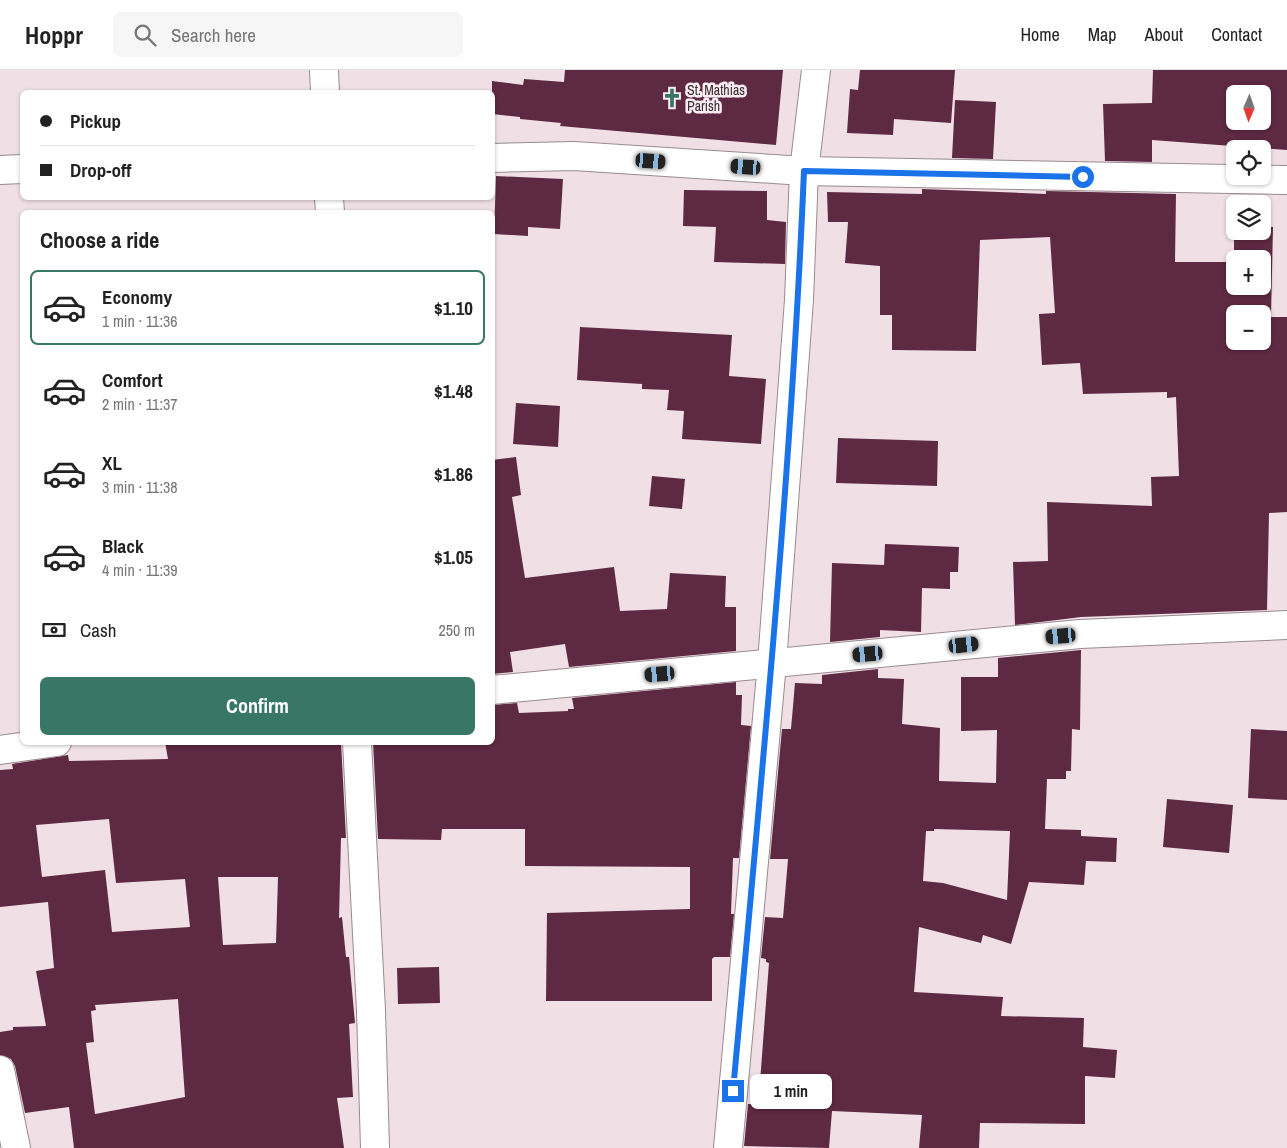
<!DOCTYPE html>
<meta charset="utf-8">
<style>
:root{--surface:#fff;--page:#f6f6f6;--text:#222;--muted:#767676;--line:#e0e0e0;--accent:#387765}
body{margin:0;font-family:"Archivo Narrow",sans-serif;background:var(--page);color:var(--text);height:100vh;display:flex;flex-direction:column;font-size:19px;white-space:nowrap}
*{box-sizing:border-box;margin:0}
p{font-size:16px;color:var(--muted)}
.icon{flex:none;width:28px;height:28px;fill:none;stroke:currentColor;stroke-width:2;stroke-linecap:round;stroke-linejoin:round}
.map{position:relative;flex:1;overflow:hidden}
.details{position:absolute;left:20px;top:140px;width:475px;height:535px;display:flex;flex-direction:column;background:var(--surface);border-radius:8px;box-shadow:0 1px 4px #0004}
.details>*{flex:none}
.hud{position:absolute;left:20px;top:20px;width:475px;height:110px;border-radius:8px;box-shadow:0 1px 4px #0004;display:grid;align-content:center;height:110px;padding:0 20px;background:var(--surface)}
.needle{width:32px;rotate:182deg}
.buttons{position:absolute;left:1226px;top:15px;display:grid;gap:10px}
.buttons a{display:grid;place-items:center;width:45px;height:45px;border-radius:8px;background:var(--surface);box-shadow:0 1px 4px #0004;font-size:25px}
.end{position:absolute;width:22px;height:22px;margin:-11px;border:6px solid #1a73e8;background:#fff;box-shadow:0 0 0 2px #fff}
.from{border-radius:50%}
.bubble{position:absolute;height:35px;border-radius:8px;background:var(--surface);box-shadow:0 1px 4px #0004;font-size:16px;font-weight:700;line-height:35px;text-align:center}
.car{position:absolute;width:15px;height:30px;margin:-15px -8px;border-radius:6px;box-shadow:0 0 4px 1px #0007;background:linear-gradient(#222 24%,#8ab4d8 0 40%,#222 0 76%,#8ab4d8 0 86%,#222 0)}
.hud b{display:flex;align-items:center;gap:18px;height:48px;font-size:19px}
.hud b+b{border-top:1px solid var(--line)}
.hud i{width:12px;height:12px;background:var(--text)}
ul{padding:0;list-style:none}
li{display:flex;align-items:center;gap:15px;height:75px;margin:0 10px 8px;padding:0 10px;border:2px solid transparent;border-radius:8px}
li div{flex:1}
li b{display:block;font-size:19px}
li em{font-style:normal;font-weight:700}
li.current{border-color:var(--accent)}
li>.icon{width:45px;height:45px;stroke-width:1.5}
h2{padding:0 20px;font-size:22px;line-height:60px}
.pay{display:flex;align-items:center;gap:12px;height:55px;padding:0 20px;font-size:19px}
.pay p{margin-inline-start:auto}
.primary-button{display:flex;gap:10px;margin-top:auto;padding:10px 20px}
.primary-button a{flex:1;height:58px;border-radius:8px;background:var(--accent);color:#fff;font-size:20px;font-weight:700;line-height:58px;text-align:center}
header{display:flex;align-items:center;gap:30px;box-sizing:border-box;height:70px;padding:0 25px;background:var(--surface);border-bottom:1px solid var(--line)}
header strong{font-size:24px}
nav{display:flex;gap:28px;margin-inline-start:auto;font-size:18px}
.search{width:350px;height:45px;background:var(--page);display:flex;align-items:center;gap:12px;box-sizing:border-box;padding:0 18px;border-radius:8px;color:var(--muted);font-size:19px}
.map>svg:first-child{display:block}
.building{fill:#5e2942;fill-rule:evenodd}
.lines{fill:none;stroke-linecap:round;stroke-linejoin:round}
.minor-casing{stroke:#998a90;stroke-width:30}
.tertiary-casing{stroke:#998a90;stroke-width:30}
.minor{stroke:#fff;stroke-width:28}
.tertiary{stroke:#fff;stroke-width:28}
.route{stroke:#1a73e8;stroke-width:6}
.labels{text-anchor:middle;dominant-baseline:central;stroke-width:5;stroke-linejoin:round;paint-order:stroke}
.poi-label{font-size:14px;fill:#363032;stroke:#fdedf3;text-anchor:start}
</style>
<header>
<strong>Hoppr</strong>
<div class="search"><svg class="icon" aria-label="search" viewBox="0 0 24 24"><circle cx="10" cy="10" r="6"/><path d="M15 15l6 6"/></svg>Search here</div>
<nav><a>Home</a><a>Map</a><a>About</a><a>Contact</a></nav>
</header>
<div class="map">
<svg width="1287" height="1078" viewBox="0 0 1287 1078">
<rect width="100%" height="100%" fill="#f0e0e6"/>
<path class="building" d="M565,0H783L776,75L560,56L561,53L520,49V47L492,44V11L523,15L524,9L564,12Z
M860,0H955L951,53L894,49L893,65L847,63L850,19L858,20Z
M1153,0H1287V80L1152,70V92L1105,91L1103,34L1152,33ZM1235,24H1262V51H1235Z
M955,30L996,32L993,89L952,88Z
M496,106L563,109L560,159L528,157V166L494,164Z
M922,119L1046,124V121L1176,124L1175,192H1234V158L1235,161H1262V157H1273L1271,247H1287V442L1269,443L1267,540L1081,547L1015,555L1013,492L1048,491L1047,432L1152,436L1151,407L1179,406L1176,327L1167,328V322L1083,324L1080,293L1042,295L1039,244L1055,243L1050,167L980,170L976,281L892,280V245H880V196L845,193L848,152H828L827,122L922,124ZM1235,189H1262V216H1235ZM1235,244H1262V271H1235Z
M684,120L767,121V150L786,152L785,194L714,192L716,157L683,156Z
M580,257L732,265L729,306L766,309L761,374L682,369L684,341L667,340L669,320L642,319V314L577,310Z
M516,333L560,336L558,377L513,374Z
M838,368L938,371L937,416L836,413Z
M516,387L521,425L512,427L525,508L614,497L620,541L667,539L670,503L726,506L725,537H736V581L569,597L565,574L510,582L513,602L492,604V390Z
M652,406L685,409L682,439L649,436Z
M885,474L959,477L958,502H950V519L922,518L921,562L880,560V567L830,572L832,493L884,495Z
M1081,580L1080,660L1072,659L1071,701H1066V709H1047L1045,759L1081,760V766L1117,768L1116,792L1086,791L1084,815L1029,812L1011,874L983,865L981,873L919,857L914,922L1003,927L1001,946L1084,948L1083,977L1117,980L1115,1008L1085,1006V1054L980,1053L979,1078H919L922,1045L832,1041L829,1078L744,1076L748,1034H751L753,1011L760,1012L769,893L766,892V889L761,888L765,847L783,848L788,789H770L782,659H791L795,613L822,614V605L878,599V608L904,609L902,654L940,658L939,711L996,713L997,660L961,661V607H998V588ZM934,759L1010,761L1007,830L943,813L923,811L926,761H934Z
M736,612V625H742L741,655L751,656L739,788H733L731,844H734L730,887H714L712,889V931H546L547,843L690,839V797L525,796V759H442L441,770L378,769L373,672H492V635L517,633L519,643L568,641V639H574L572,628Z
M1251,659L1287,661V730L1248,728Z
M165,672H341L346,768H341L339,848L342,847L346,887H349L355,953L349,954L353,1027L337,1028L344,1078H74L69,1037L25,1043L15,996L11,989L0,985V962L13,960V957L46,956L36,901L54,898L48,832L0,837V700L13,699L12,694L68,685L69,691L168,689ZM109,749L116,813L185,809L190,857L112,862L105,800L42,807L36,755ZM218,807H278L276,873L223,875ZM178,929L185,1027L95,1044L86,973L94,972L91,941L96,940L95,935Z
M1167,729L1233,735L1229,783L1163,777Z
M439,897L440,933L398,934L397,898Z"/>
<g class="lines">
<defs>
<path id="minor" d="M324,0L325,22
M492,88L574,86L804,101L1287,110
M0,100L22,99
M329,128L330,142
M492,620L1080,564L1287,555
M357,672L371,940L375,1078
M0,680L57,672
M0,1000L16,1078"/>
<path id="tertiary" d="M728,1078L772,593L799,230L804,101L816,0"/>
</defs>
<use href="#minor" class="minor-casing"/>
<use href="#tertiary" class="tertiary-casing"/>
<use href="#minor" class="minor"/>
<use href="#tertiary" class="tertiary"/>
</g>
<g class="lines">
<path class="route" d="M733,1021C761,714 791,408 804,101L1083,107"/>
</g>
<defs>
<symbol id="church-bare" viewBox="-9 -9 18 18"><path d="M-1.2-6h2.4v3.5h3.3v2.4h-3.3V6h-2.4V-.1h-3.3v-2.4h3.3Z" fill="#387765" stroke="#fdedf3" stroke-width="2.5" paint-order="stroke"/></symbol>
</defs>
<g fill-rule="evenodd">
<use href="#church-bare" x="658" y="14" width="28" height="28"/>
</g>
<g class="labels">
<g class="poi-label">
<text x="687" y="20">St. Mathias<tspan x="687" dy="16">Parish</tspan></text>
</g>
</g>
</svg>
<div class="buttons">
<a><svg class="needle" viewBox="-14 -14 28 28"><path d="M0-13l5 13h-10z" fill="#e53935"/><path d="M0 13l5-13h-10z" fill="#767676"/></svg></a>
<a><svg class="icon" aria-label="locate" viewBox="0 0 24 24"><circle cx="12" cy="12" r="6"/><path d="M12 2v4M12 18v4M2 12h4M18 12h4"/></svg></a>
<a><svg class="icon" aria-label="layers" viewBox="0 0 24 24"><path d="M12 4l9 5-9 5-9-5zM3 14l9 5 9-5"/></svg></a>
<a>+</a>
<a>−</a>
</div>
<i class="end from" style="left:1083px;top:107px"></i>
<i class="end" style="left:733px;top:1021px"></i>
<div class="bubble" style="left:750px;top:1004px;width:82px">1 min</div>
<i class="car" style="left:651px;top:91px;rotate:94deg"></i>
<i class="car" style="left:746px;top:97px;rotate:274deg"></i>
<i class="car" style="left:1061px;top:566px;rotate:265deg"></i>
<i class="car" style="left:964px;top:575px;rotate:84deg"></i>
<i class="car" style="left:868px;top:584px;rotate:265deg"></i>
<i class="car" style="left:660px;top:604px;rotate:265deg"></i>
<div class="hud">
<b><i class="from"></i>Pickup</b>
<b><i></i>Drop-off</b>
</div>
<section class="details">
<h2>Choose a ride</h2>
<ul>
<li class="current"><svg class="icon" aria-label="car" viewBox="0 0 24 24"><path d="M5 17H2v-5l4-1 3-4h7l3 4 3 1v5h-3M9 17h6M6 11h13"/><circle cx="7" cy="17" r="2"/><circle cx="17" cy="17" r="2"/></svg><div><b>Economy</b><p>1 min · 11:36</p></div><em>$1.10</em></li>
<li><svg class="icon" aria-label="car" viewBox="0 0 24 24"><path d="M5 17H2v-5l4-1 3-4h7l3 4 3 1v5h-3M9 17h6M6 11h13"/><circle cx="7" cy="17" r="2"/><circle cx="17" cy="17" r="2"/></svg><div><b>Comfort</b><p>2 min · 11:37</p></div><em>$1.48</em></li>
<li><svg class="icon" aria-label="car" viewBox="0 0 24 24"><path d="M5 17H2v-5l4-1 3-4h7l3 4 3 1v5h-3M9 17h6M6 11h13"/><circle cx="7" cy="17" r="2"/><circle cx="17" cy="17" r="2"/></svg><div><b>XL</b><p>3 min · 11:38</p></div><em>$1.86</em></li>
<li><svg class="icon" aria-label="car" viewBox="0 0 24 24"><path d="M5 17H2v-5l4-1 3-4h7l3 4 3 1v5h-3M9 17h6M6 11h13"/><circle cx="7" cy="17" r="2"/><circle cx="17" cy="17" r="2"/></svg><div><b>Black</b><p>4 min · 11:39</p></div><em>$1.05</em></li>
</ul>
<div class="pay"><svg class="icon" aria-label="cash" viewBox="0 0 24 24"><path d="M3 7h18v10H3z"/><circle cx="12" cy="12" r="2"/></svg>Cash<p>250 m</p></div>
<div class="primary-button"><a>Confirm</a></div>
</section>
</div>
